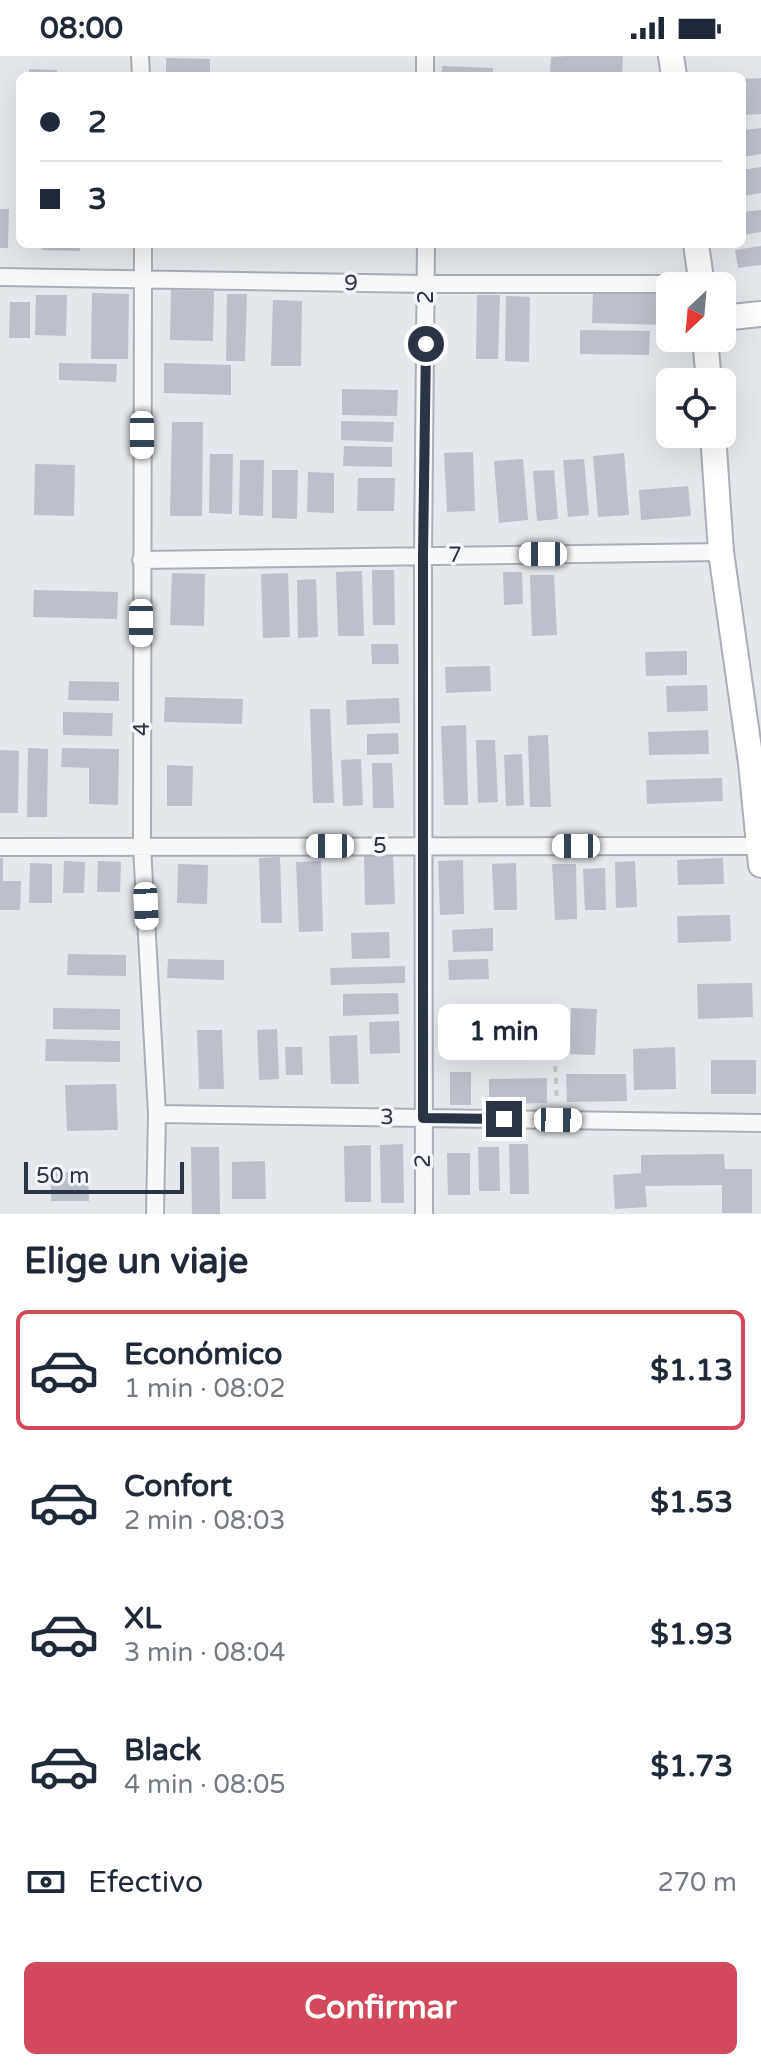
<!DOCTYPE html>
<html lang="es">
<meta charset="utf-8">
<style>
:root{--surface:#fff;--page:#f6f6f7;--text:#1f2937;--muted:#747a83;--line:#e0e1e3;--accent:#d1495b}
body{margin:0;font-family:"Varela Round",sans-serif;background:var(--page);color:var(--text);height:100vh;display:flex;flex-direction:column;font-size:30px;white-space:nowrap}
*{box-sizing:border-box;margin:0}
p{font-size:26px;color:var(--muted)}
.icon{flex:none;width:44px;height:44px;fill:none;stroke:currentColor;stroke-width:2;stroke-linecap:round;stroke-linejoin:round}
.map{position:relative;height:1158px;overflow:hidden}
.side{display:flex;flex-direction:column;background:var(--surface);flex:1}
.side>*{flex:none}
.hud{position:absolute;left:16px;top:16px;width:730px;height:176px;border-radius:12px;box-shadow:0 8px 32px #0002;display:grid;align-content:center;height:176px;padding:0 24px;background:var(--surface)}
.needle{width:52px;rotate:206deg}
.controls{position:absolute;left:656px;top:216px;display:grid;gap:16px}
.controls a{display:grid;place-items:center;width:80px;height:80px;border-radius:12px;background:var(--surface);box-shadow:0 8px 32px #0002;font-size:40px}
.scale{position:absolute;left:24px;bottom:20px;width:160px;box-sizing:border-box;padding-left:8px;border:4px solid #2b3445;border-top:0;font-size:22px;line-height:28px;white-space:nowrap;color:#2b3445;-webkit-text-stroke:6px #f4f6f9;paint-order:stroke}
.end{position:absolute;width:36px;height:36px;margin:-18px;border:10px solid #2b3445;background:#fff;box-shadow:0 0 0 4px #fff}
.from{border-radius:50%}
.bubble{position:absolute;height:56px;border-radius:12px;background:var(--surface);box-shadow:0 8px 32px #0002;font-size:26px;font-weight:700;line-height:56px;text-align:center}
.car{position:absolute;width:24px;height:48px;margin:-24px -12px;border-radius:10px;box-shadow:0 0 6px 2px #0007;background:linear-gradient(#fff 24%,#345 0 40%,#fff 0 76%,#345 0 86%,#fff 0)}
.hud b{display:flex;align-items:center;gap:28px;height:76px;font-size:30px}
.hud b+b{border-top:2px solid var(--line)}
.hud i{width:20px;height:20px;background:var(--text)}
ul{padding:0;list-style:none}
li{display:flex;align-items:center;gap:24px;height:120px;margin:0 16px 12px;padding:0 8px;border:4px solid transparent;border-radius:12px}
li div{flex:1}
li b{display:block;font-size:30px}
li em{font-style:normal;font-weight:700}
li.on{border-color:var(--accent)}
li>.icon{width:72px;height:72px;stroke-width:1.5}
h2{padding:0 24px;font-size:36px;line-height:96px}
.pay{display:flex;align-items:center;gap:20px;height:88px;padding:0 24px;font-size:30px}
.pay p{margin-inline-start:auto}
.cta{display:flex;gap:16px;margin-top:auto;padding:16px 24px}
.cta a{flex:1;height:92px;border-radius:12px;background:var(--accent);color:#fff;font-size:32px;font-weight:700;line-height:92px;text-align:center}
.status{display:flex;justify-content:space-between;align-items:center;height:56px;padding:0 40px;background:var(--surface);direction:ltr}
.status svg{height:22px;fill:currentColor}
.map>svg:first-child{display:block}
.building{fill:#bbc0ca}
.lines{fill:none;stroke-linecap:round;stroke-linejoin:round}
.street-casing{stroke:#a9aeb7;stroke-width:20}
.secondary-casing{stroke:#a9aeb7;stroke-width:28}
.path{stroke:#c2c5cb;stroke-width:4;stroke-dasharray:6 6;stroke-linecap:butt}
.street{stroke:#f7f8fa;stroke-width:16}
.secondary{stroke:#fff;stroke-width:24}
.route{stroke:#2b3445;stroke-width:10}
.labels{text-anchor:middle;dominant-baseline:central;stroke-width:7;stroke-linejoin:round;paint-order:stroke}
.street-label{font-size:22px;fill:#2b3445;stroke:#f4f6f9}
</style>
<div class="status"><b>08:00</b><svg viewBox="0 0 49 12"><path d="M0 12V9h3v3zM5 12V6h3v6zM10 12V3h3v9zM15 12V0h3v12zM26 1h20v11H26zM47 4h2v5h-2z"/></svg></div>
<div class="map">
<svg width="761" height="1158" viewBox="0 0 761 1158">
<rect width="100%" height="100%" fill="#e4e7ec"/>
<path class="building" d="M568,0H623L622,20L550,18L551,1Z
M166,2L210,3V20H166Z
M442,10L493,12V20H442Z
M29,13L57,14V20H29Z
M761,22V58L742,59V23Z
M761,72V98L742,101V74Z
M761,111V137L742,140V114Z
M0,153H9L8,192H0Z
M761,154V176L742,179V156Z
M42,188H81L80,195L42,194Z
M761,190V209L738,212L735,194Z
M171,234L214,235L213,285L170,284Z
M593,236L665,238V269L592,267Z
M92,237L129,238L128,303H91Z
M227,238H247L245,305H226Z
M36,239H67L66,280L35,279Z
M477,239H500L498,303H476Z
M506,240L530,241L529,306L505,305Z
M273,244L302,245L301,310H271Z
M10,246H30V282H9Z
M580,274L650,275L649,299L580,298Z
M59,307L117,308L116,326L59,324Z
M164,307L231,309V339L164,337Z
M342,333L398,334L397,360L342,359Z
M670,336V378H661L658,337Z
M341,365L394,366L393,386L341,384Z
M172,366H203L202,460H170Z
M344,390L392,391V411L343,410Z
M473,396L475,455L447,456L444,397Z
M624,397L629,459L598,461L593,400Z
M210,398H233L232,458L209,457Z
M523,403L528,464L499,467L494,405Z
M584,403L589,459L568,461L563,404Z
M240,404H264L263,460L239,459Z
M35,408L75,409L74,460L34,459Z
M272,414H298L297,463L272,462Z
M554,414L558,463L537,465L533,415Z
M308,416L334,417V457L307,456Z
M358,422H395L394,455H357Z
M688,430L691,460L641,464L639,434Z
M372,514H394L395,569H373Z
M362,515L364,580H338L336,516Z
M503,516H522L523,548L504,549Z
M172,517L205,518L204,570L170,569Z
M288,517L290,581L263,582L261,518Z
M530,519H554L557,579L532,580Z
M316,523L318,581L298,582L297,524Z
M34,534L118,536L117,563L33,561Z
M371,588H398L399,608H372Z
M687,595V619L646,620L645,596Z
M490,610L491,635L446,637L445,611Z
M69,625L119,626V645L68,644Z
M707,629L708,655L667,656L666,630Z
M165,641L243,643L242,668L164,666Z
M399,642L400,667L347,669L346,644Z
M310,653H330L334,747H313Z
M63,656L113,657L112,680L63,679Z
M466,669L468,749H444L441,670Z
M708,674L709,698L649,699L648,676Z
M398,677L399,698L367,699V678Z
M548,679L551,751H530L528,680Z
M476,684H495L498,746L478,747Z
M28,692L48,693L47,761H27Z
M62,692L119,693L118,749L89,748V712L61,711Z
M0,694L19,695L18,757H0Z
M522,698L524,749L506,750L504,699Z
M361,703L363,749L343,750L341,704Z
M372,707H392L394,752H373Z
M167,709L193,710L192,750H167Z
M722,722L723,745L647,748L646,724Z
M393,796L395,848L365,849L364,797Z
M280,801L282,867H261L259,802Z
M0,802H3V825H21L20,854H0Z
M723,802L724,828L678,829L677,804Z
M463,804L464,858L440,859L438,805Z
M64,805L85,806L84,837H63Z
M98,805L121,806L120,836H97Z
M321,805L323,875L299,876L296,806Z
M635,805L637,851L616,852L615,806Z
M30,807L52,808V847H29Z
M516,807L517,854H494L492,808Z
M178,808L208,809L207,848L177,847Z
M552,808H576L577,863L555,864Z
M605,812L606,854H585L583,813Z
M730,859L731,885L678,887L677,860Z
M493,872V895L453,896L452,874Z
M389,876L390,902L352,903L351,877Z
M68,898L126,899V920L67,919Z
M168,903L224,904V924L167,922Z
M488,903L489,923L449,924L448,904Z
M405,910V927L331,929L330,912Z
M752,927L753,961L698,963L697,928Z
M398,937L399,958L343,960V938Z
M53,952L120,953V974L53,973Z
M571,952L597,953L595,999L570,998Z
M535,954L537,999L507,1001L504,956Z
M452,959H481V1001H452Z
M399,965L400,997L370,998L369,966Z
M277,973L279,1023L259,1024L257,974Z
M197,974H222L224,1033H199Z
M357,979L359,1028H331L329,980Z
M46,983L120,985V1006L45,1005Z
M285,991H302L303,1019H286Z
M675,991L676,1033L634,1034L633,993Z
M711,1004H756V1038H711Z
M450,1016H471V1049H450Z
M566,1018H626L627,1045L567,1046Z
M547,1022V1047L489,1048V1023Z
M116,1028L118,1074L67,1075L65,1029Z
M403,1088L404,1147H381L380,1089Z
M509,1088H528L529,1138H510Z
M371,1089V1146H345L344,1090Z
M191,1091H219L220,1158H192Z
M478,1091H499L500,1135H479Z
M447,1097H470V1139H448Z
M724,1098L725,1113H752V1157H722V1129L645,1130L647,1151L615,1153L613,1119L641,1117V1099Z
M265,1105L266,1143H232V1106Z
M51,1116H88L89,1145H51Z"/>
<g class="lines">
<defs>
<path id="street" d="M140,0L141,20
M425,0V20
M143,188L142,791L157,1058L155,1158
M0,221L426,228H702
M141,504L721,496
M0,791L759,790
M157,1058L761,1067
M424,1158L423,499L426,188"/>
<path id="secondary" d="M671,0L674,20
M696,188L702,230
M722,262L761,258
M705,282L709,326
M713,378L721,496L751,707L761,809"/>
</defs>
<use href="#street" class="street-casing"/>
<use href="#secondary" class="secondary-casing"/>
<path class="path" d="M552,950L557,1045"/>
<use href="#street" class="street"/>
<use href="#secondary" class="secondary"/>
</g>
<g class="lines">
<path class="route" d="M426,288L423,499V1062L504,1063"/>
</g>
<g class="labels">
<g class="street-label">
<text transform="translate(351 227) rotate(1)">9</text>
<text transform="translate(426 241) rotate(-90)">2</text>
<text transform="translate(455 499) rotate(-1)">7</text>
<text transform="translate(142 673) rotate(-90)">4</text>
<text x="380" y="790">5</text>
<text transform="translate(387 1061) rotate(1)">3</text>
<text transform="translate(423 1105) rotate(-91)">2</text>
</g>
</g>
</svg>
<div class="controls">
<a><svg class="needle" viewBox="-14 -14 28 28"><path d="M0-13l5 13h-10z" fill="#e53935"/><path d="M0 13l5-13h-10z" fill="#747a83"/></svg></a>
<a><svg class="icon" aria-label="locate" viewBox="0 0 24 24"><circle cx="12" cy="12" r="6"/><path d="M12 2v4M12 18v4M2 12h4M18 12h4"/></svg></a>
</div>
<div class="scale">50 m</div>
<i class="end from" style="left:426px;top:288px"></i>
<i class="end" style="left:504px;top:1063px"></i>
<div class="bubble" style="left:438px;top:948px;width:132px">1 min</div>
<i class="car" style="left:142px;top:379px;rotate:180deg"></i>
<i class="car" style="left:543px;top:498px;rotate:270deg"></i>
<i class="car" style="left:141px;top:567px;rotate:180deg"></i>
<i class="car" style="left:330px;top:790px;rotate:270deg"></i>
<i class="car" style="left:576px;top:790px;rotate:270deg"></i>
<i class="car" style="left:146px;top:850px;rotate:177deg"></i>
<i class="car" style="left:558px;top:1064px;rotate:91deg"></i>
<div class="hud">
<b><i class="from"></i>2</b>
<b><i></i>3</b>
</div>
</div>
<section class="side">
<h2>Elige un viaje</h2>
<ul>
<li class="on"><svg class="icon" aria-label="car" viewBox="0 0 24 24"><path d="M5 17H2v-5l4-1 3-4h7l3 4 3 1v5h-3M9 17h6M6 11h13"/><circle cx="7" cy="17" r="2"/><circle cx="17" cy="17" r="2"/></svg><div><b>Económico</b><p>1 min · 08:02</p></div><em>$1.13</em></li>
<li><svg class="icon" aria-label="car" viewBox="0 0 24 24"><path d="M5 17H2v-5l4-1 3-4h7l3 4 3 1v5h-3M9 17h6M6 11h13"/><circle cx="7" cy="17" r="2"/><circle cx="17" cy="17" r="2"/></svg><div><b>Confort</b><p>2 min · 08:03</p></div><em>$1.53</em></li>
<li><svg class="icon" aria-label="car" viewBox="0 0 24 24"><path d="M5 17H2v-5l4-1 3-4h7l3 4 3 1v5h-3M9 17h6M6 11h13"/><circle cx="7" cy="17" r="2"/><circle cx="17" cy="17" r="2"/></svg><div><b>XL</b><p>3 min · 08:04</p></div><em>$1.93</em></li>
<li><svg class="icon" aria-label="car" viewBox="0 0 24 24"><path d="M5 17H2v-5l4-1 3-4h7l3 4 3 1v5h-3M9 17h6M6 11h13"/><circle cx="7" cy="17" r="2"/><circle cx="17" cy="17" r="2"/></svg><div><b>Black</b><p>4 min · 08:05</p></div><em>$1.73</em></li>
</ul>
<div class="pay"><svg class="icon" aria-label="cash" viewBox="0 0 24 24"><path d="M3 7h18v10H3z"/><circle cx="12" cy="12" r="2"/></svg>Efectivo<p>270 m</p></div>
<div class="cta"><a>Confirmar</a></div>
</section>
